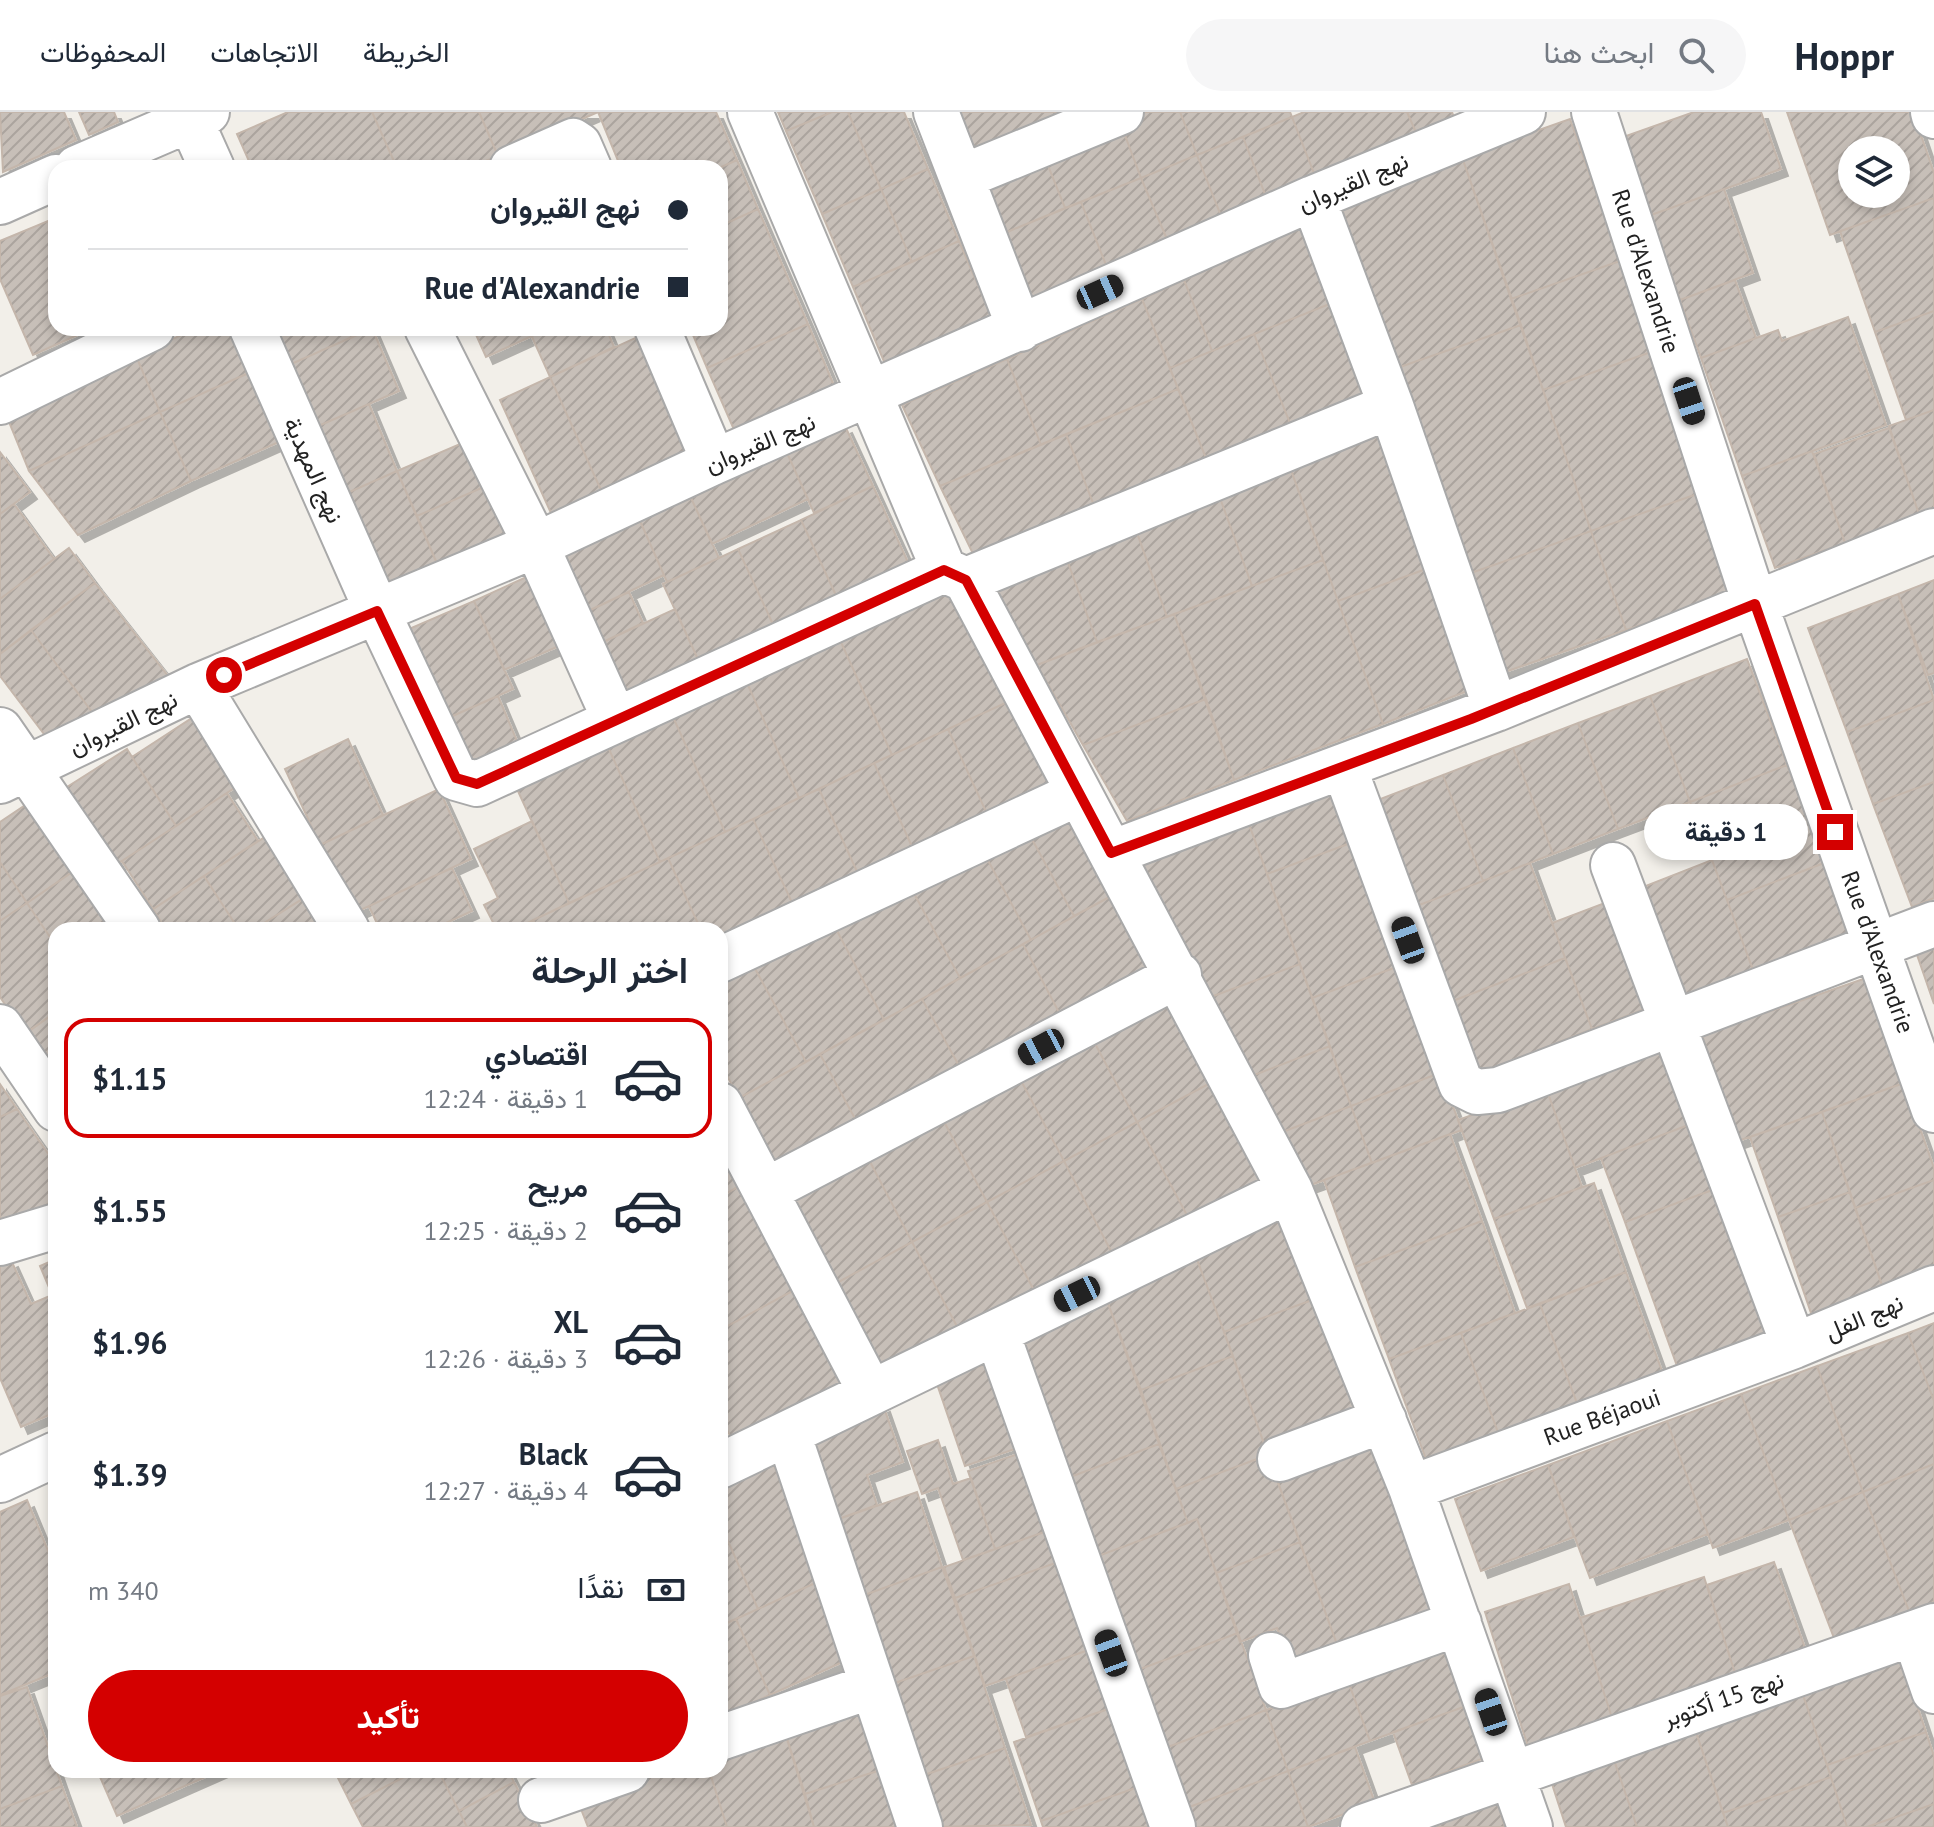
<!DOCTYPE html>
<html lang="ar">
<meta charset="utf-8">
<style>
:root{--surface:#fff;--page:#f6f6f7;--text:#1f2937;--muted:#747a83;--line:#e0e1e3;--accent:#d40000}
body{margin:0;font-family:"PT Sans",Vazirmatn,sans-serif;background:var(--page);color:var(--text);direction:rtl;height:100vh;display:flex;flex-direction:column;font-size:30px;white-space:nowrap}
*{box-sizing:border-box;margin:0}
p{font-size:26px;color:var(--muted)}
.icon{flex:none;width:44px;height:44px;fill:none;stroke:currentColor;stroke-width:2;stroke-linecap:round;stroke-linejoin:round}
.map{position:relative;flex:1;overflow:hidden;direction:ltr}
.sheet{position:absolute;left:48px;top:810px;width:680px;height:856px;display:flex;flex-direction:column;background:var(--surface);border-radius:24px;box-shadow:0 4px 12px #0003;direction:rtl}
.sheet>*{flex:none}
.guide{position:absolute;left:48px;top:48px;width:680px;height:176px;border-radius:24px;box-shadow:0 4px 12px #0003;direction:rtl;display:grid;align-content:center;height:176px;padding:0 40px;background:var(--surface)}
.controls{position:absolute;left:1838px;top:24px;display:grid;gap:16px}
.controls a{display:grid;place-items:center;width:72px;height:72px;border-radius:50%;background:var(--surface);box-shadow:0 4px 12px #0003;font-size:40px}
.end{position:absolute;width:36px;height:36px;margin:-18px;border:10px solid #d40000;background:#fff;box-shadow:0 0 0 4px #fff}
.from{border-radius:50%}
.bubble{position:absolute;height:56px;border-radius:28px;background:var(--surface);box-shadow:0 4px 12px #0003;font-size:26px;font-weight:700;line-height:56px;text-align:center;direction:rtl}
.car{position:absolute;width:24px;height:48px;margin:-24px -12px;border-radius:10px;box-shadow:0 0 6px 2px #0007;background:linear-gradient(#222 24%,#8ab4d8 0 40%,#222 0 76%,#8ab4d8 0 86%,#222 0)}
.guide b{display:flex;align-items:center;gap:28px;height:76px;font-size:30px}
.guide b+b{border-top:2px solid var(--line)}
.guide i{width:20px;height:20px;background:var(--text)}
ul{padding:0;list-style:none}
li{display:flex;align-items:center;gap:24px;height:120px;margin:0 16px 12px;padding:0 24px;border:4px solid transparent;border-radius:24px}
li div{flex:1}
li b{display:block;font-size:30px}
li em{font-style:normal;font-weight:700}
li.selected{border-color:var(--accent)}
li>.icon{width:72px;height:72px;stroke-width:1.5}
h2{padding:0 40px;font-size:36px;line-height:96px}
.pay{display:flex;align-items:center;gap:20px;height:88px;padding:0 40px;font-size:30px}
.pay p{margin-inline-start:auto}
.primary-button{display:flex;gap:16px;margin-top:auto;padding:16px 40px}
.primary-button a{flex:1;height:92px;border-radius:48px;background:var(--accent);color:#fff;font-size:32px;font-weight:700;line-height:92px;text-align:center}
header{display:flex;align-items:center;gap:48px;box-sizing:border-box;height:112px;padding:0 40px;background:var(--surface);border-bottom:2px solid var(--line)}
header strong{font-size:38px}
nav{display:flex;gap:44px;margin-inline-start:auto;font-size:28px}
.search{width:560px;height:72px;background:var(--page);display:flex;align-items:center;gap:20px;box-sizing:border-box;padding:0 28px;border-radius:44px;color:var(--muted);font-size:30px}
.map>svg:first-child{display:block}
.building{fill:url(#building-hatch);stroke:#c4b6ab;stroke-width:2;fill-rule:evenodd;filter:url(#shadow)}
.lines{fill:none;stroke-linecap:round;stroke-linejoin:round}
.minor-casing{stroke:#a9a9a9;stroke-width:48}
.minor{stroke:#fff;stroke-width:44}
.route{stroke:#d40000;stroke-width:10}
.labels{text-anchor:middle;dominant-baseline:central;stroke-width:6;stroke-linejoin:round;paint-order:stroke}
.street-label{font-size:24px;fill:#222;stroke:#fff}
</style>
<header>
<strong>Hoppr</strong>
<div class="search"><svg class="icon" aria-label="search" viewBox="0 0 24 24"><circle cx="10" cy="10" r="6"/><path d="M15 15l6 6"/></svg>ابحث هنا</div>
<nav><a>الخريطة</a><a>الاتجاهات</a><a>المحفوظات</a></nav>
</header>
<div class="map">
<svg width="1934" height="1715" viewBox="0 0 1934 1715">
<defs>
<pattern id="building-hatch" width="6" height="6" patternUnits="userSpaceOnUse" patternTransform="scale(2)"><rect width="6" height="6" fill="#c7bfb8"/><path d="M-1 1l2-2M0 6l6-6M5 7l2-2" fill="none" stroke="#aba49e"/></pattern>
<filter id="shadow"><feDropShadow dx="7" dy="7" stdDeviation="0" flood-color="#0004"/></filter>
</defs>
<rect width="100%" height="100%" fill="#f2efe9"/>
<path class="building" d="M0,0H64L76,28L3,60Z
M79,0H114L118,10L89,23Z
M288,0H372L397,56H252L237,22Z
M372,0H479L498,44L469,56H397Z
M479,0H598L498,44Z
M598,0H716L737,48L719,56H621Z
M778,0H832L786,19Z
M832,0H848L881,77L822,102L786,19Z
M848,0H904L928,57L881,77Z
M956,0H1066L973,45Z
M1146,0H1180L1197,43L1141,66L1120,10Z
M1180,0H1290L1292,5L1197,43Z
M1304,0H1407L1418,25L1317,69L1292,5Z
M1407,0H1452L1455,9L1418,25Z
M1694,0H1761L1781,57L1651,103L1623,25Z
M1787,0H1913L1934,61V86L1830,123ZM1852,38H1896V82H1852Z
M1292,5L1317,69L1268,90L1243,25Z
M1570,7L1620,149L1511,187L1462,45Z
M1120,10L1141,66L1065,96L1043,41Z
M1243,25L1268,90L1223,109L1197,43Z
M1043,41L1065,96L1007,120L985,65Z
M1197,43L1223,109L1169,132L1141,66Z
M1462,45L1521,213L1397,256L1339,88Z
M737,48L758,97L720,114L719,56Z
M928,57L959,129L912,150L881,77Z
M1141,66L1169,132L1108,158L1081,90Z
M881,77L912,150L853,175L822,102Z
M1724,77L1753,161L1680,188L1651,103Z
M1934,86V199L1875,220L1840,119Z
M1081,90L1108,158L1034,190L1007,120Z
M758,97L808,212L707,256L690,216H720V114Z
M48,109L56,128V216H93L33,243L0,167V129Z
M1301,116L1332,191L1212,239L1184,168Z
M959,129L992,206L885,252L853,175Z
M1620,149L1651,240L1543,278L1511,187Z
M1184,168L1212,239L1170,256L1142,187Z
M1735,168L1756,226L1701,246L1680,188Z
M1142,187L1178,277L1041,333L1007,247Z
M1332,191L1372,290L1294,321L1254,222Z
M1934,199V298L1906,308L1875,220Z
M1848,205L1886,313L1742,364L1701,246L1778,218L1782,229Z
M808,212L835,276L735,320L707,256Z
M1521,213L1591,419L1468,462L1397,256Z
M196,216H232L251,260L160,300L136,244Z
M273,216H373L289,253Z
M372,216L399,279L316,315L289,253Z
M473,216H528L532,224L486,245Z
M528,216H606L614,235L550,265Z
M644,222L699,344L605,387L550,265Z
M1254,222L1294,321L1210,356L1170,256Z
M1651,240L1700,381L1591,419L1543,278Z
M136,244L160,300L29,359L7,305Z
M1007,247L1041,333L940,374L902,293Z
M251,260L281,329L191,369L160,300Z
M550,265L605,387L555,410L500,288Z
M1178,277L1210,356L1097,401L1066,322Z
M369,292L397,359L345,382L316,315Z
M1934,298V400L1920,405L1889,314Z
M160,300L191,369L78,423L29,359Z
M845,314L873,374L814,401L787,341Z
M1889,316L1920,405L1845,431L1814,342Z
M1066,322L1097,401L977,450L940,374Z
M1378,324L1426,457L1338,489L1291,358Z
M467,329L486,374L417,404L397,359Z
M1812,339L1845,431L1775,456L1742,364Z
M0,340L30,380L0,402Z
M787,341L808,387L712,432L691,386Z
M1291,358L1323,448L1252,474L1220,386Z
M397,359L438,454L386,477L345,382Z
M486,374L508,424L438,454L417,404Z
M873,374L912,459L840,492L801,408Z
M1700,381L1735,481L1626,518L1591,419Z
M691,386L719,446L667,470L640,409Z
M1220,386L1252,474L1167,505L1136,418Z
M14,392L54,447L0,487V402Z
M801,408L840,492L777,521L738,437Z
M640,409L664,463L586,500L561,446Z
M1136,418L1167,505L1097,530L1066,445Z
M1591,419L1626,518L1502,561L1468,462Z
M69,436L95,471L0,542V487Z
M738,437L777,521L702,556L663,472Z
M1066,445L1097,530L1037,553L991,475Z
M1323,448L1383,612L1234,668L1174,502Z
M1426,457L1470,578L1383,612L1338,489Z
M535,461L566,531L504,558L474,489Z
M1934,468V561L1928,563L1898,482Z
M95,471L172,569L95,604L31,518Z
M955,475L1012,588L892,643L840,528Z
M629,480L643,511L601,531L586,500Z
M1898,482L1934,588L1847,620L1808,516Z
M474,489L513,577L448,606L409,517Z
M675,497L702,556L627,591L601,531Z
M1174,502L1206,587L1083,633L1037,553Z
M31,518L95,604L47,626L0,564V542Z
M840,528L892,643L799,686L747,571Z
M1747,547L1787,653L1690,690L1650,584Z
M747,571L799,686L725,720L673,605Z
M498,584L517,629L468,651L448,606Z
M1650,584L1690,690L1618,717L1578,611Z
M1206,587L1234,668L1127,709L1083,633Z
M1012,588L1055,673L988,704L948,617Z
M1934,588V670L1873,692L1847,620Z
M673,605L725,720L660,750L608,635Z
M192,606L236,675L176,714L132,645Z
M1578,611L1618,717L1553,742L1513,636Z
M948,617L988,704L914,739L874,651Z
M348,627L383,703L320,733L285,657Z
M608,635L660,750L569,791L517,677Z
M1513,636L1553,742L1483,769L1443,663Z
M127,637L176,714L117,752L67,675Z
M874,651L914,739L860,766L819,677Z
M1787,653L1824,751L1727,788L1690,690Z
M1443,663L1483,769L1414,795L1375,689Z
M1934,670V786L1912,795L1873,692Z
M1335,671L1356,729L1267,762L1246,704Z
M439,677L471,747L352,802L320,733Z
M819,677L860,766L795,797L753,707Z
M227,681L258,729L153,797L122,749Z
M36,686L81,754L27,791L0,750V710Z
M1070,699L1115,782L1074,804L1028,720Z
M1246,704L1300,852L1208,886L1136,744Z
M753,707L795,797L720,832V818H701L668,746Z
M532,709L569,791L513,818H497L484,793L498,786L474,737Z
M1028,720L1074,804L1031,828L984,741Z
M265,725L304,786L253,818H239L204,764Z
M1356,729L1402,853L1312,886L1267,762Z
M984,741L1031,828L960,866L911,776Z
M668,746L701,818H538L533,808Z
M1712,748L1756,866L1687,893L1643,775Z
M0,750L27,791L0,809Z
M1530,751L1565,846L1450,890L1414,795Z
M1824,751L1853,829L1756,866L1727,788Z
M81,754L122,818H56V834L27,791Z
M452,756L472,799L431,818H380L369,794Z
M204,764L239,818H166L153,797Z
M911,776L960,866L884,908L834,813Z
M1115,782L1157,859L1063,908L1023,832Z
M304,786L324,818H253Z
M1610,789L1650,895L1592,917L1552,811Z
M27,791L56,834V900L25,922L0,885V809Z
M834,813L884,908L806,950L753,853Z
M1023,832L1063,908L963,961L922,887Z
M1934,834V892L1916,840Z
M1565,846L1592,917L1477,962L1450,890Z
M1300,852L1330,934L1249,965L1208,886Z
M753,853L806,950L739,986L720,951V869Z
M1402,853L1440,961L1351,994L1312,886Z
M1869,865L1904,971L1738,1029L1702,923Z
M1172,885L1216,968L1137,1010L1092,926Z
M922,887L963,961L859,1014L820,942Z
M56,900V956L30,918Z
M1092,926L1137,1010L1064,1049L1019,965Z
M1662,933L1691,1012L1575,1056L1546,976Z
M1330,934L1351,994L1277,1022L1249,965Z
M820,942L859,1014L776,1058L739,986Z
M1440,961L1462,1018L1372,1051L1351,994Z
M1019,965L1064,1049L987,1090L942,1006Z
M1216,968L1268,1067L1189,1107L1137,1010Z
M1904,971L1934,1056V1068L1855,1096L1822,1000Z
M0,972L17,997L0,1005Z
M1546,976L1582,1075L1494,1107L1458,1008Z
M1351,994L1372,1051L1305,1075L1277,1022Z
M17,997L56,1053V1089L0,1111V1005Z
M1822,1000L1850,1080L1778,1105L1750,1025Z
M942,1006L987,1090L912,1130L867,1044Z
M1137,1010L1189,1107L1114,1145L1064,1049Z
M1691,1012L1715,1077L1625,1110L1601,1046Z
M1450,1022L1482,1109L1355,1155L1324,1068Z
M720,1029L743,1072L720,1085Z
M867,1044L912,1130L833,1173L787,1086Z
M1064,1049L1114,1145L1037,1184L987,1090Z
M1934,1068V1161L1884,1179L1855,1096Z
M1594,1071L1626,1160L1527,1196L1494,1107Z
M743,1072L798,1176L720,1218V1085Z
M1715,1077L1767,1221L1677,1254L1625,1110Z
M1850,1080L1884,1179L1812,1204L1778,1105Z
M987,1090L1037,1184L961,1222L912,1130Z
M1281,1098L1315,1187L1224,1220L1195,1142Z
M1482,1109L1515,1201L1389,1247L1355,1155Z
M912,1130L961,1222L879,1263L833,1173Z
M1195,1142L1233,1244L1141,1278L1106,1186Z
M56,1147V1192L40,1154Z
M11,1148L31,1192L52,1183L56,1192V1300L21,1315L0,1266V1153Z
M1626,1160L1663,1262L1578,1294L1540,1192Z
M798,1176L848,1270L734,1331L720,1305V1218Z
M1106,1186L1159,1332L1062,1368L1013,1233Z
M1315,1187L1363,1309L1268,1343L1224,1220Z
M1540,1192L1578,1294L1499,1323L1461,1221Z
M1934,1211V1289L1908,1221Z
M1461,1221L1499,1323L1427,1350L1389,1247Z
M1908,1221L1934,1289V1352L1863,1380L1817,1254Z
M1233,1244L1268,1343L1176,1377L1141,1278Z
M986,1252L1015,1337L965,1354L936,1269Z
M1817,1254L1863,1380L1789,1408L1741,1282Z
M1741,1282L1789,1408L1713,1436L1667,1309Z
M883,1293L903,1350L867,1363L877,1393L830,1410L803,1332Z
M1667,1309L1708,1422L1590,1466L1548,1353Z
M1368,1322L1437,1502L1339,1538L1273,1357Z
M938,1328L953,1372L971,1366L995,1437L963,1448L938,1376L922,1382L907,1339Z
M1159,1332L1188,1411L1090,1447L1062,1368Z
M1030,1338L1056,1416L995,1437L968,1359Z
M1268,1343L1300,1430L1216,1461L1197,1407L1188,1411L1176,1377Z
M772,1349L824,1467L758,1497L720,1411V1372Z
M1934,1352V1490L1909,1499L1863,1380Z
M1548,1353L1574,1425L1481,1459L1455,1387Z
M917,1380L942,1455L856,1486L830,1410Z
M1863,1380L1909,1499L1834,1526L1789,1408Z
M27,1388L56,1458V1560L0,1583V1400Z
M1197,1407L1238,1521L1132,1560L1090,1447Z
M720,1411L758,1497L720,1514Z
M1056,1416L1067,1447L955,1486L944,1455Z
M1300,1430L1339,1538L1291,1555L1277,1516L1240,1530L1216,1461Z
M1067,1447L1097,1535L985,1574L955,1486Z
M1774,1450L1805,1536L1735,1561L1707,1473Z
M942,1455L974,1544L886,1574L856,1486Z
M1704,1465L1735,1561L1612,1606L1580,1506Z
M824,1467L858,1543L770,1583L736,1507Z
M1569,1472L1612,1606L1528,1635L1485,1500Z
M736,1507L770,1583L720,1605V1514Z
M1238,1521L1266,1598L1160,1638L1132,1560Z
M1446,1533L1469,1593L1370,1629L1348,1569Z
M1097,1535L1117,1594L1026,1625L1006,1567Z
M974,1544L1005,1636L918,1665L886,1574Z
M1902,1549L1926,1620L1827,1653L1803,1583Z
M1348,1569L1370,1629L1288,1659L1266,1598Z
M27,1575L62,1674L0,1697V1584Z
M1803,1583L1831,1665L1723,1701L1696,1620Z
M866,1584L890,1655L805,1682L782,1611Z
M1469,1593L1487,1645L1412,1673L1393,1620Z
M1117,1594L1144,1673L1041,1709L1014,1630Z
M1266,1598L1288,1659L1181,1698L1160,1638Z
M782,1611L814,1715H727L709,1658H720V1632Z
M1696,1620L1728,1715H1637L1614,1648Z
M1926,1620L1934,1644V1692L1867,1715H1847L1827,1653Z
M1355,1635L1375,1691L1308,1715L1288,1659Z
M1005,1636L1031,1713L935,1715L918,1665Z
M1614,1648L1637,1715H1566L1551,1669Z
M890,1655L909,1715H814L805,1682Z
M97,1658H221L117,1704Z
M334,1658H418L351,1692Z
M418,1658H438L467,1715H363L351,1692Z
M438,1658H508L514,1670L459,1699Z
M639,1658H709L727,1715H588L574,1679Z
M1288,1659L1308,1715H1187L1181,1698Z
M1831,1665L1847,1715H1728L1723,1701Z
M514,1670L537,1715H467L459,1699Z
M1144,1673L1159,1715H1043L1041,1709Z
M62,1674L77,1715H0V1697Z
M1496,1687L1505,1715H1426Z
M1934,1692V1715H1867Z"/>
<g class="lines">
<defs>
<path id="minor" d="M750,0L944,458L966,468L1290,1078L1411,1376L1530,1715
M936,0L1020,217
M1594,0L1755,492L1934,998
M1933,0L1934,4
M190,7L212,56
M77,56L207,0
M512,56L573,29L579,33L589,56
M962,65L1121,0
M1313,86L1391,294L1496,597
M0,90L56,65
M252,216L377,499L456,666L477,672L944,458
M427,216L536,433L615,608
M657,216L714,350
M0,290L152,216
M966,468L1391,294
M198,574L347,818
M0,618L138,818
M1344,655L1461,972L1477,980L1498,978L1934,812
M0,669L198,574L536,433L714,350L1313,86L1523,0
M1111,741L1496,597L1934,419
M1613,753L1794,1234
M720,848L1079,681
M0,915L56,997
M720,993L871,1281
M765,1079L1179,863
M0,1131L56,1114
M997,1221L1173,1715
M788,1321L920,1715
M1280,1347L1384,1308
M720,1354L1290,1078
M0,1368L56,1342
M1411,1376L1794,1234L1934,1176
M1914,1521L1934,1579
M1271,1543L1281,1574L1459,1511
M720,1626L872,1574
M541,1688L627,1658
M1363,1715L1934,1514"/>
</defs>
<use href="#minor" class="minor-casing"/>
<use href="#minor" class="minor"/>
</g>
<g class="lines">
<path class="route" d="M224,563L377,499L456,666L477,672L944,458L966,468L1111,741L1471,607L1755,492L1835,720"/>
</g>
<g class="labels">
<g class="street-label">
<text transform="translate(1353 70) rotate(-23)">نهج القيروان</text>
<text transform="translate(1646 159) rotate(72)">Rue d'Alexandrie</text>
<text transform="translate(760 331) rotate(-23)">نهج القيروان</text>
<text transform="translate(314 358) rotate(66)">نهج المهدية</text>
<text transform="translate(123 611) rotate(-26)">نهج القيروان</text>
<text transform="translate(1878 840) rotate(70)">Rue d'Alexandrie</text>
<text transform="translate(1864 1205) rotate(-23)">نهج الفل</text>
<text transform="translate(1602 1305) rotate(-20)">Rue Béjaoui</text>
<text transform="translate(1723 1587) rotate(-19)">نهج 15 أكتوبر</text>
</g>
</g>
</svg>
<div class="controls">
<a><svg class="icon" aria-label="layers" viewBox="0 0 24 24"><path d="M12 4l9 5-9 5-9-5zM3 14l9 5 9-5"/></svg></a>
</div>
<i class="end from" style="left:224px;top:563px"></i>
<i class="end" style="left:1835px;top:720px"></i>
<div class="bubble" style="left:1644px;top:692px;width:164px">1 دقيقة</div>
<i class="car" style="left:1100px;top:180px;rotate:66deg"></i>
<i class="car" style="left:1689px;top:289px;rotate:162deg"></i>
<i class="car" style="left:1408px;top:828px;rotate:340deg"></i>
<i class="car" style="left:1041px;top:935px;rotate:242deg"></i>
<i class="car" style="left:1077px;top:1182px;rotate:244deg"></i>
<i class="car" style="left:1111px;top:1541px;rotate:340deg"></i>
<i class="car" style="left:1491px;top:1600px;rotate:341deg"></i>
<div class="guide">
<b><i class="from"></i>نهج القيروان</b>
<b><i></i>Rue d'Alexandrie</b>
</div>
<section class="sheet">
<h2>اختر الرحلة</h2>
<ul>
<li class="selected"><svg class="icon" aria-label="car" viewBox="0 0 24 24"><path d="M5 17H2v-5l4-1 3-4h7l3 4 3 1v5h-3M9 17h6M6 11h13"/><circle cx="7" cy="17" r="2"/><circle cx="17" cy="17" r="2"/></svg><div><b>اقتصادي</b><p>1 دقيقة · 12:24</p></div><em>$1.15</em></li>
<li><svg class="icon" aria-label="car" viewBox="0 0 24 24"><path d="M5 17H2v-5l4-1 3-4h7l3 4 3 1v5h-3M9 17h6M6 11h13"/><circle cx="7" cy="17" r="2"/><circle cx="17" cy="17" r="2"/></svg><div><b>مريح</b><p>2 دقيقة · 12:25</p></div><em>$1.55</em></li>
<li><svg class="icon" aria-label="car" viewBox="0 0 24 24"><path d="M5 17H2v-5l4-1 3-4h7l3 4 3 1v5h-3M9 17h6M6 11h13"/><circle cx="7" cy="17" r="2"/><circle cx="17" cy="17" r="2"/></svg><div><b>XL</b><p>3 دقيقة · 12:26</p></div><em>$1.96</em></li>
<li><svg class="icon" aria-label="car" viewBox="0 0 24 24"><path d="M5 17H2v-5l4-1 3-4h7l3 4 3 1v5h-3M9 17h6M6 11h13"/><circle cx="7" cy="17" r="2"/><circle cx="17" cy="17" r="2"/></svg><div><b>Black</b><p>4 دقيقة · 12:27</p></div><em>$1.39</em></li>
</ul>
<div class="pay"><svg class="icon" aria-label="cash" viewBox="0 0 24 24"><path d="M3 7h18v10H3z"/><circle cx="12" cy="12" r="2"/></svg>نقدًا<p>340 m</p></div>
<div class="primary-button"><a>تأكيد</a></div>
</section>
</div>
